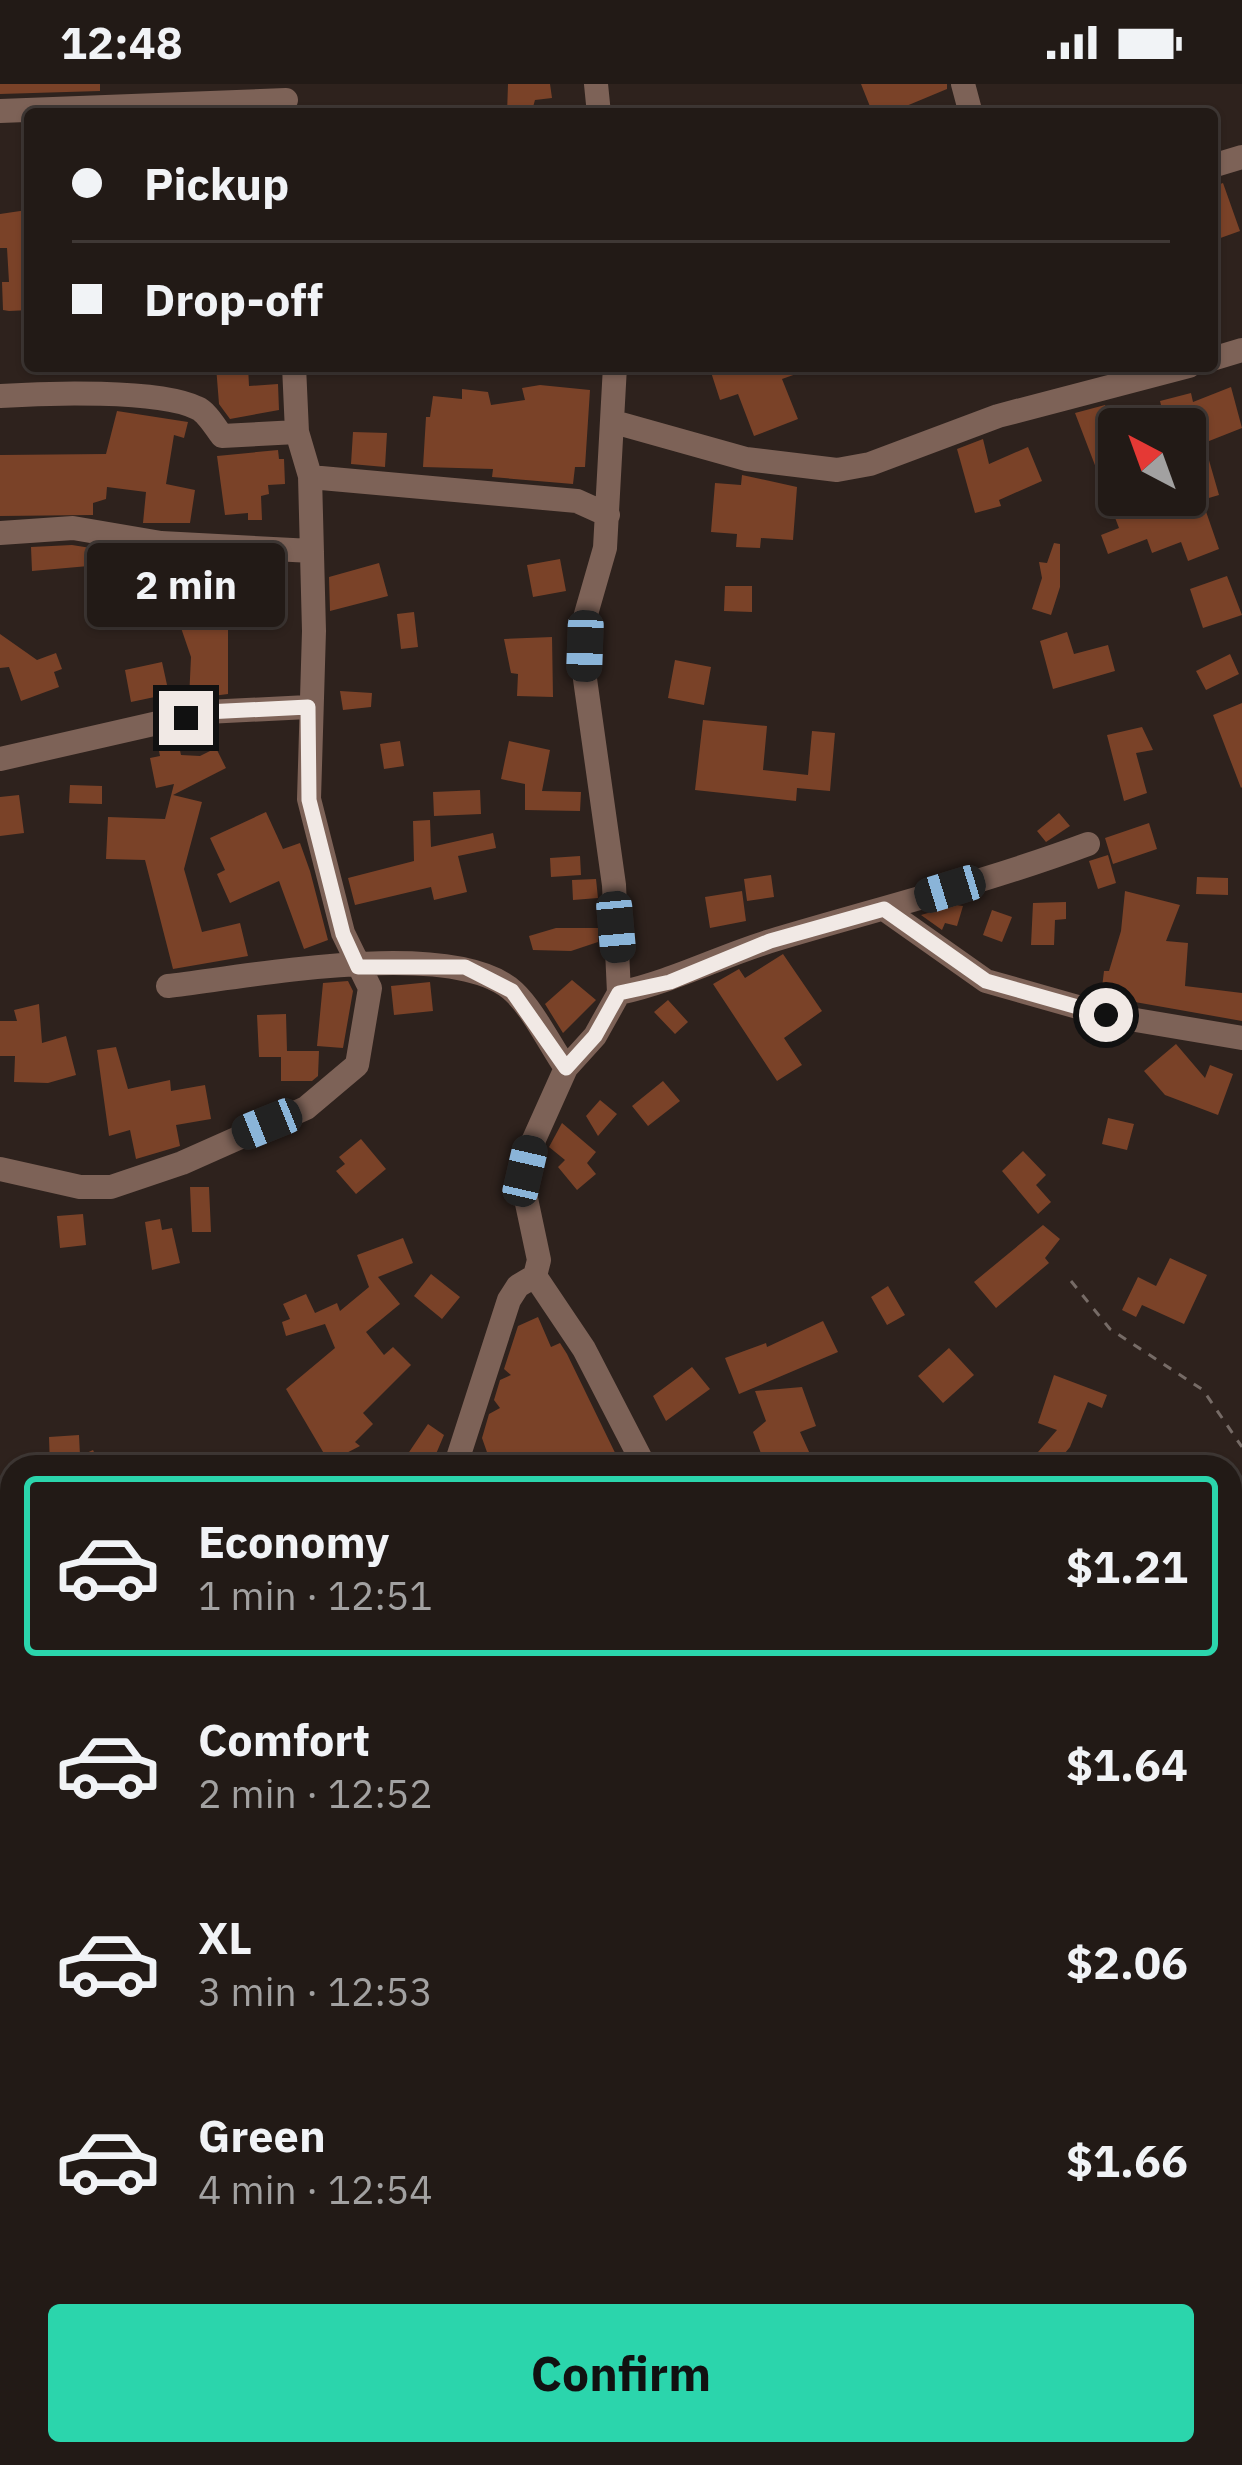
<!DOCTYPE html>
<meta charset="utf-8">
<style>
:root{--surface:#221a16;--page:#2a231f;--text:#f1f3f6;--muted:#a2a1a1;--line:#3f3835;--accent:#2bd5ac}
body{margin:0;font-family:"IBM Plex Sans",sans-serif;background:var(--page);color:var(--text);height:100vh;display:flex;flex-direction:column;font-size:45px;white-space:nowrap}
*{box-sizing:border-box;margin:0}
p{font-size:39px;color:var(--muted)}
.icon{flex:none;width:66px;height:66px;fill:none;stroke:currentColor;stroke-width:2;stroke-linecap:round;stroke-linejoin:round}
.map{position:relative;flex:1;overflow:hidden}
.drawer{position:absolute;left:0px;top:1371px;width:1242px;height:1011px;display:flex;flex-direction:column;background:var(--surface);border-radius:36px 36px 0 0;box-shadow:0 3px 9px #0004,0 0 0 3px var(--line)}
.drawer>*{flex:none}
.top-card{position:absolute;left:24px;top:24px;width:1194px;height:264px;border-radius:12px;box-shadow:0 3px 9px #0004,0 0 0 3px var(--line);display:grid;align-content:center;height:264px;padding:0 48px;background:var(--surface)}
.needle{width:78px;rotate:319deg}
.tools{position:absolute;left:1098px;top:324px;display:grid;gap:24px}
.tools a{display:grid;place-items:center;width:108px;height:108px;border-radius:12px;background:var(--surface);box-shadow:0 3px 9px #0004,0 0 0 3px var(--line);font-size:60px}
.end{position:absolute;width:54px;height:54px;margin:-27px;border:15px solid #f1e9e5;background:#111;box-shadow:0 0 0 6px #111}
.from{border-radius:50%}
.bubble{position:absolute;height:84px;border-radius:12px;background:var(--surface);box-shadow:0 3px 9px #0004,0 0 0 3px var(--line);font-size:39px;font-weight:700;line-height:84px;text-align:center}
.car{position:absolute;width:36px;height:72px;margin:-36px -18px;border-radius:15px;box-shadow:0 0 9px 3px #0007;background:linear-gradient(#222 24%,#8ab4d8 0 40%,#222 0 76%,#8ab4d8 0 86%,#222 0)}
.top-card b{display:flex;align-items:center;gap:42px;height:114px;font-size:45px}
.top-card b+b{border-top:3px solid var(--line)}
.top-card i{width:30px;height:30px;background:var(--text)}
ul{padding:21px 0 0;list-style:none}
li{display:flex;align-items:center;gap:36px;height:180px;margin:0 24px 18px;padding:0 24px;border:6px solid transparent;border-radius:12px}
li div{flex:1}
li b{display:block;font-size:45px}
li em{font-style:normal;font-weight:700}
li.current{border-color:var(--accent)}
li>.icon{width:108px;height:108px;stroke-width:1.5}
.action{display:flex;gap:24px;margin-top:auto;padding:24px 48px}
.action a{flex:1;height:138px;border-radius:12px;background:var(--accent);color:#111;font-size:48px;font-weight:700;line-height:138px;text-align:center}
.status{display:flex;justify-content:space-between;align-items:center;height:84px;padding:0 60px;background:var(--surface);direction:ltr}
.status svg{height:33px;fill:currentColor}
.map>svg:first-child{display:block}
.building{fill:#7a4228}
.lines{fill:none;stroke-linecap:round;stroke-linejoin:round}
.path{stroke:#766b66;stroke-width:3;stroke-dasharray:9 9;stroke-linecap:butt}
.minor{stroke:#7d6257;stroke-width:24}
.route{stroke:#f1e9e5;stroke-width:15}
</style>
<div class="status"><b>12:48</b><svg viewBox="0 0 49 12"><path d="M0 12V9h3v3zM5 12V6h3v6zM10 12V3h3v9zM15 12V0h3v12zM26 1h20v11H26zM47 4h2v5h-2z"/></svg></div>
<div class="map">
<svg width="1242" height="2381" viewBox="0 0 1242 2381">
<rect width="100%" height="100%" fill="#2e221d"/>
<path class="building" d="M0,0H100V7L0,10Z
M508,0H550L552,14L535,16L531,30H507Z
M861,0H947V5L887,30H873Z
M1223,99L1240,147L1212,157V103Z
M27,126L30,226L9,227L3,226L2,198H9L7,164H0V130Z
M216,282H248L249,302L278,300L279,326L230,335L219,320Z
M709,282H812L813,284L782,295L798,335L754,352L738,310L720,316Z
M540,301L590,306L585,383H575L573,400L492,393L493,385L423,383L426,333H430L433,312L462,315V305L488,308L491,321L525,316L522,304Z
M1231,303L1242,344L1204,359L1219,411L1202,416L1219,465L1188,477L1181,458L1152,469L1147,455L1108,470L1101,451L1119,444L1075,329L1105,321L1119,355V411H1185V345H1167L1160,317L1191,309L1193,318Z
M117,327L188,338L184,354L174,351L166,400L195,406L190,439H143L146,408L107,403L106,415L93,419V431L0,432V371L106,370Z
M353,348L387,349L385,383L351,380Z
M983,355L989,380L1028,363L1042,397L999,416L1001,422L975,429L957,365Z
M278,366L279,375H284L285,400L268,401L269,410L261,412L262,436H248V429L225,431L217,372Z
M742,391L797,403L793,456L761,454L760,464L736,463L737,450L711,448L715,399L741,401Z
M1054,459L1060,460V503L1051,531L1032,525L1042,494L1039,478L1047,479Z
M72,461L97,465L100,481L32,487L31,463Z
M560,475L566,507L533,513L527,481Z
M379,479L388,512L330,527L329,493Z
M1227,492L1242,531L1203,544L1190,505Z
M725,502H752V528L724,527Z
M210,528L213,537L228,535V610L189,615L191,573L179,538Z
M414,528L418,563L401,565L397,530Z
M1067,548L1074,570L1108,561L1115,587L1053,605L1040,557Z
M0,550L37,576L56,569L62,585L54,588L59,603L21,617L9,583L0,584Z
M552,553L553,613L517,612L518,590L511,589L504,555Z
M1230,570L1239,590L1206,606L1196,587Z
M675,576L711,583L704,621L668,614Z
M162,578L169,610L131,618L125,586Z
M340,607L372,609L371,623L343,626Z
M1242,619V703L1241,704L1213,631Z
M703,636L767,642L763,686L808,691L812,647L835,649L830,707L797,704L796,717L695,706Z
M1142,643L1153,666L1136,669L1147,709L1124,717L1107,651Z
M178,657L181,671L200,672L216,664L226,684L173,711L202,718L184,785L202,848L240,839L248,872L173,885L145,776L106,775L108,733L165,735L174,700L156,704L150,674L160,672L158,662Z
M400,657L404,682L384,685L380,660Z
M509,657L550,666L542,707L581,708L580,727L525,726V700L501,695Z
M70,701L102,702V720L69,719Z
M480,706L481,730L434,732L433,708Z
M19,711L24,749L0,752V713Z
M266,728L283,765L300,759L310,787L328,856L304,865L279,797L230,819L217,790L225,786L210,754Z
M1059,729L1070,742L1046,758L1037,747Z
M430,736L431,763L493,749L496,764L458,772L467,808L434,816L431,803L355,821L348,794L414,777L413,737Z
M1149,739L1157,765L1113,780L1105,754Z
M1108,771L1116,799L1098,805L1089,777Z
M580,772L581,791L551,793L550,774Z
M771,791L774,813L747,817L744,795Z
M1197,793L1228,794V811L1196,810Z
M596,795L598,814L573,816L572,796Z
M742,807L746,837L710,844L705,813Z
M1125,807L1180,821L1166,857L1188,859L1185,902L1242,909V937L1101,912L1104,887H1109L1121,847Z
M1066,818V835L1055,836L1054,861H1031L1033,819Z
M955,821L963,822L957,842L945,839L942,846L921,831Z
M992,826L1012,833L1002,858L983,851Z
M556,844H598V858L571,867L533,866L529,852Z
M783,870L822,927L784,954L802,981L777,997L713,900L739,885L745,894Z
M572,896L596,916L563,949L545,920Z
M348,897L353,907L343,964L317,962L323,899Z
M430,898L433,927L394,931L391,902Z
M668,916L688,938L675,950L654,928Z
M39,920L42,959L66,952L76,991L48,999L14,998L15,972H0V937H17L14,926Z
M286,930L287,967H319L318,992L312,997H281V973H259L257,931Z
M1176,960L1205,994L1210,981L1233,990L1218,1031L1165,1011L1144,987Z
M116,963L128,1005L170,996L171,1007L205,1001L211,1035L176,1041L180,1062L136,1075L130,1046L109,1052L97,966Z
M663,997L680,1017L648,1042L632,1022Z
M600,1016L617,1030L598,1052L586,1032Z
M1108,1034L1134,1040L1127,1066L1102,1060Z
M562,1039L596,1068L587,1079L596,1090L577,1106L558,1083L565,1076L549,1063Z
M361,1055L386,1085L356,1110L336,1087L345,1080L339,1073Z
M1023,1067L1046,1091L1036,1101L1051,1118L1038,1130L1002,1087Z
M190,1103H209L211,1148H192Z
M83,1130L86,1161L60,1164L57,1132Z
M160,1135L162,1146L172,1144L180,1179L152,1186L145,1138Z
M1043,1141L1060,1155L1045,1174L1049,1179L996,1224L974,1198Z
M403,1154L413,1179L378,1193L400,1220L366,1248L384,1271L393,1263L411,1281L363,1329L373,1340L355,1358L360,1362L329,1378L286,1305L335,1264L325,1240L286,1252L282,1238L290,1235L283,1220L306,1210L315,1229L337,1219L340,1227L369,1203L357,1171Z
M1170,1174L1207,1191L1184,1240L1142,1221L1136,1233L1122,1226L1138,1193L1156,1202Z
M431,1190L460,1213L442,1235L414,1212Z
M888,1202L905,1231L887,1241L871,1213Z
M538,1233L551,1263L560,1259L567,1270L620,1379L495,1383L488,1371L482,1354L489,1330L500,1324L494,1316L500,1296L511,1291L504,1285L518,1242Z
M823,1237L838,1268L739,1310L725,1274L766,1259L767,1263Z
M949,1264L974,1291L943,1319L918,1292Z
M692,1283L710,1305L666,1337L653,1312Z
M1054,1291L1107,1311L1102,1324L1088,1318L1070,1363L1054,1382L1038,1368L1057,1346L1038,1339Z
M802,1303L816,1342L800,1348L810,1370L781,1383H766L753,1348L766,1337L755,1307Z
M428,1340L444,1351L436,1370L427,1383H399Z
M79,1351L80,1372L93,1366L101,1383H50L49,1353Z"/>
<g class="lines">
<path class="path" d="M1071,1197L1110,1245L1203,1306L1242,1363
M1230,1617L1242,1624
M1242,1732L1237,1743L1242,1744
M1230,2116L1242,2099
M1230,2348H1242
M479,2370L483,2381
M656,2370L657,2381
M1014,2370L1029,2381
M1148,2370H1183
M0,2378L99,2381
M141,2380L229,2370
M989,2381L990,2370
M992,2381L998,2370
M1041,2381L1075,2370"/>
<path class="minor" d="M596,0L599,30
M963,0L971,30
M0,27L286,16
M1212,82L1242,73
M1212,275L1242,266
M615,282L605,464L586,530L585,595L614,801L619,909L595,952L566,984L531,1062L525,1110L539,1176L535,1192L584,1265L645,1383
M0,312C44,309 159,305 197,324C207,328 215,343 222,352L297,348
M614,338L746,375L837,386L870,380L998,332L1189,282
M310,393L577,417L608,431
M0,449L73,444L161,459L312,467
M0,675L206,628L308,623
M884,825L986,897L1106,931L1242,954
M168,902C247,893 454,852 514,908C534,927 550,961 566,984
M619,909C675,897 722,871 777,855C881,824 986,798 1088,760
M0,1085L80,1103H111L182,1079L306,1024L357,981L370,904L343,849L309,715L314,547L310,392L297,348L294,282
M455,1383L509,1216L518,1202L535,1192
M0,1734L12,1725
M1230,1897L1242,1908
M122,2381L123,2370"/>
</g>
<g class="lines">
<path class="route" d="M186,634L206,628L308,623L309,716L343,850L358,883H465L512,907L566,984L595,952L619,909L670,898L770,857L884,825L986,897L1106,931"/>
</g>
</svg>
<div class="tools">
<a><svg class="needle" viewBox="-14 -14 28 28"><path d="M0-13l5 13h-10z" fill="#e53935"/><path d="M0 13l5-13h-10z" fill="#a2a1a1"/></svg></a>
</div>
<i class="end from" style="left:1106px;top:931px"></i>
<i class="end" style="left:186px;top:634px"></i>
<div class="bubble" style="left:87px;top:459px;width:198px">2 min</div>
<i class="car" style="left:585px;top:562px;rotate:182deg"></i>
<i class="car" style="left:950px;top:805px;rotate:253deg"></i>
<i class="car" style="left:616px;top:843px;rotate:175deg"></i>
<i class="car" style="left:267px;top:1040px;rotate:248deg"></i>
<i class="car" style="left:525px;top:1087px;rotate:13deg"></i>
<div class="top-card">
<b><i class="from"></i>Pickup</b>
<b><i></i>Drop-off</b>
</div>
<section class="drawer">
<ul>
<li class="current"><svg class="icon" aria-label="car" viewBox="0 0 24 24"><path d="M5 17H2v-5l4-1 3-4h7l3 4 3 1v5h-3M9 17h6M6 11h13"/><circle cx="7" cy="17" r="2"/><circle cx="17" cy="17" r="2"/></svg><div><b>Economy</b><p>1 min · 12:51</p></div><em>$1.21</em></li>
<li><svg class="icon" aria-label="car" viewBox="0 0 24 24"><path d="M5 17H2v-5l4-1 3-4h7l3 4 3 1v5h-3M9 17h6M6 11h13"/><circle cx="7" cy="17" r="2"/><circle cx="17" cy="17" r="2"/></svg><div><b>Comfort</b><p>2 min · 12:52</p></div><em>$1.64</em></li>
<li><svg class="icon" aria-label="car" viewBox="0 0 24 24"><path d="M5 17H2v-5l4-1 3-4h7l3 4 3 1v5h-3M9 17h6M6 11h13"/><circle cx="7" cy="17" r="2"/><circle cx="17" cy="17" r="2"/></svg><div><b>XL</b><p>3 min · 12:53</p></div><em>$2.06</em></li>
<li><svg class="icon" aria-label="car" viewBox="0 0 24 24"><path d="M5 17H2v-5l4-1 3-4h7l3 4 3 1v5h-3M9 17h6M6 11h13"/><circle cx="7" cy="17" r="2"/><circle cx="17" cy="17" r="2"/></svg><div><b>Green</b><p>4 min · 12:54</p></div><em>$1.66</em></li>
</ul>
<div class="action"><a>Confirm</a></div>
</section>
</div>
